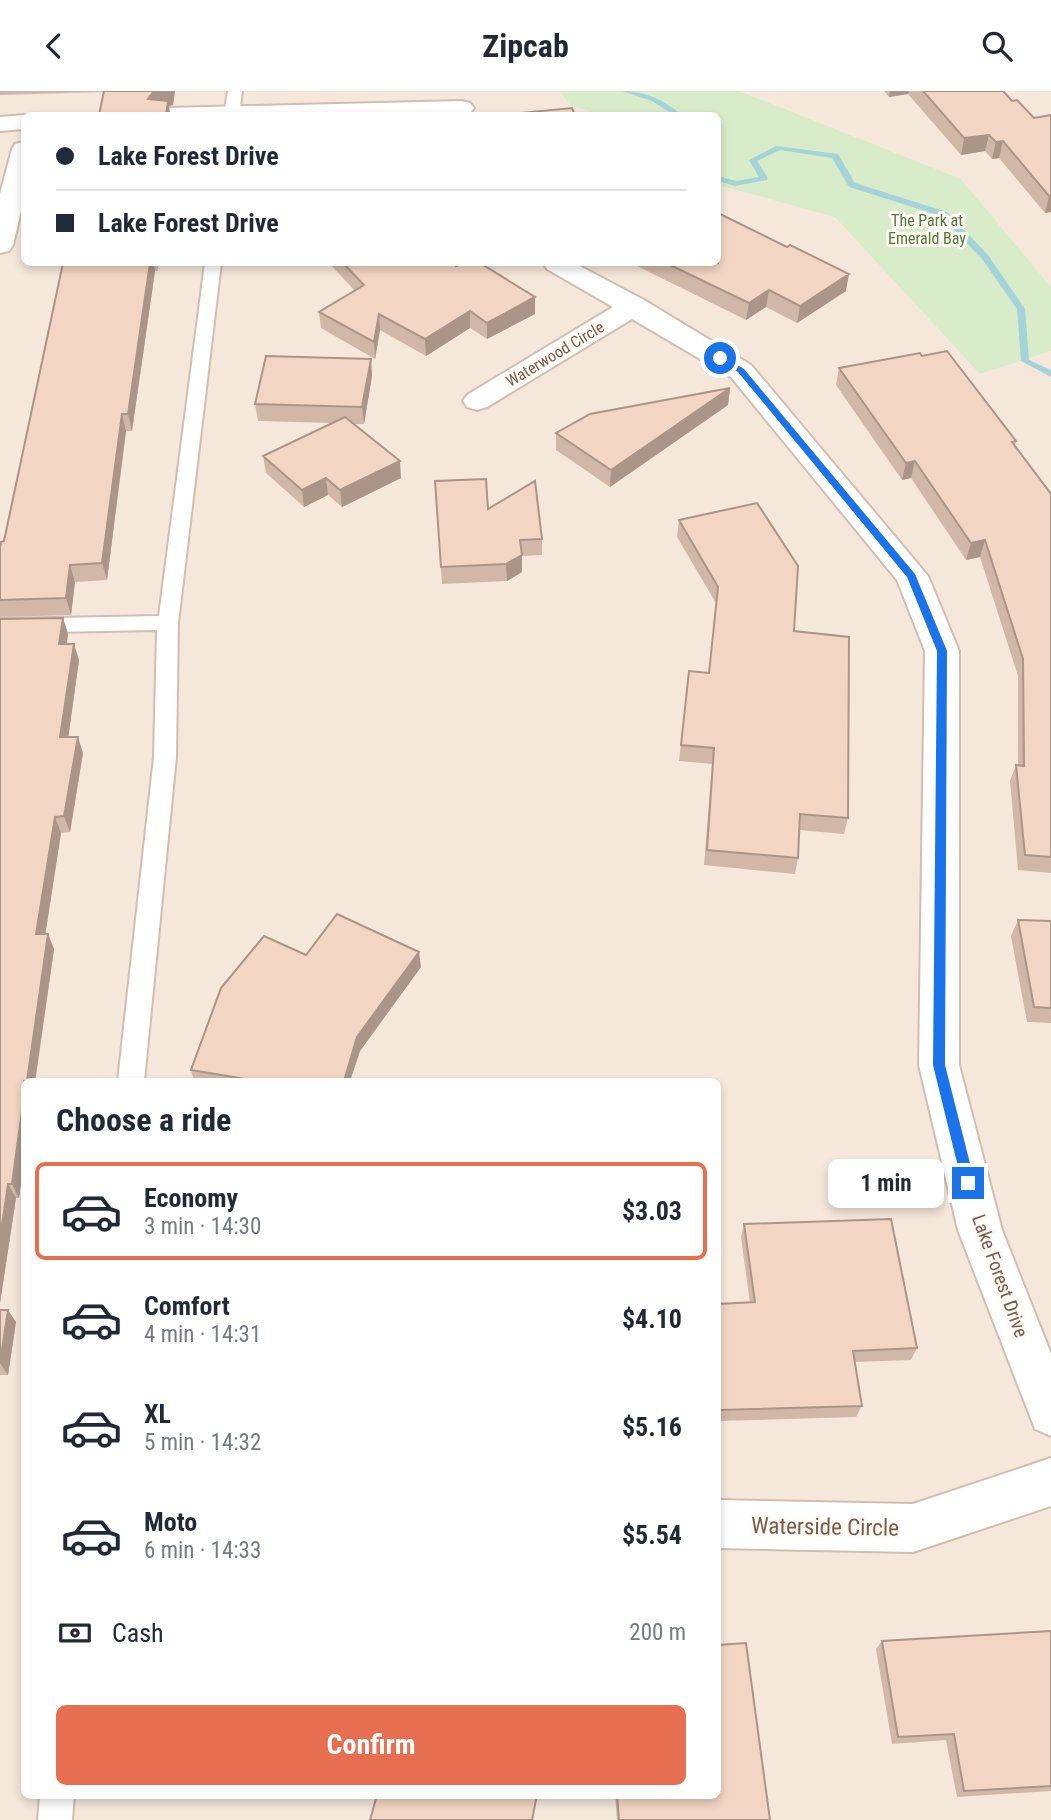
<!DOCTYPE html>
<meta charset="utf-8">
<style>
:root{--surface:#fff;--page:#f6f6f7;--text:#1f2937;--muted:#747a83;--line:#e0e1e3;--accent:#e76f51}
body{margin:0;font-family:"Roboto Condensed",sans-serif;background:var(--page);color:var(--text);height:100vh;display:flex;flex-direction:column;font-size:26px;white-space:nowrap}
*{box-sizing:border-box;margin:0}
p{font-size:23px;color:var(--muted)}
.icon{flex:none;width:38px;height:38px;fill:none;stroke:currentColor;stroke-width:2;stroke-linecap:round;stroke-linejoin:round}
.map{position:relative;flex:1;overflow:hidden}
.side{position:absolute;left:21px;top:987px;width:700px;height:721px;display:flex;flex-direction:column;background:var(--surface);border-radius:10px;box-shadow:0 4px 10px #0003}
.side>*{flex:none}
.top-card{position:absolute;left:21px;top:21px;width:700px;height:154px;border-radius:10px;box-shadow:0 4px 10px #0003;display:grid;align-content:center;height:154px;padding:0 35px;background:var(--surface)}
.end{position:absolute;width:32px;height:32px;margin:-16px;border:9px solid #1a73e8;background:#fff;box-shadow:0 0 0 4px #fff}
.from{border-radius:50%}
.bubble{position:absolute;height:49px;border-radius:10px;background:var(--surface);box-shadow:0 4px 10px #0003;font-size:23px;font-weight:700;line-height:49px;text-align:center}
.top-card b{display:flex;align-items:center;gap:24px;height:66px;font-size:26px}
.top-card b+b{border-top:2px solid var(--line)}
.top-card i{width:18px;height:18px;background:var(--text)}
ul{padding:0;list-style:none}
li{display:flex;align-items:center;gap:21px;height:98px;margin:0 14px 10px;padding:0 21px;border:4px solid transparent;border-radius:10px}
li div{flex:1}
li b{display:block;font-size:26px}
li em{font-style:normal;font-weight:700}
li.on{border-color:var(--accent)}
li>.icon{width:63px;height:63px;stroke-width:1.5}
h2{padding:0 35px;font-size:32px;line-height:84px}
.pay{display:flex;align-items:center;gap:18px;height:77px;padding:0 35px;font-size:26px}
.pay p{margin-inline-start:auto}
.button{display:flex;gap:14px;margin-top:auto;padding:14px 35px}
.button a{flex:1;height:80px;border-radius:10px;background:var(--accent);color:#fff;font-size:28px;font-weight:700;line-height:80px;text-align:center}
header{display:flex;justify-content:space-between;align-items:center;height:91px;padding:0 35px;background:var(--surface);font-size:32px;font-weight:700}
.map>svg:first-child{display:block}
.residential{fill:#f5e8da;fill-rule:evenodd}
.green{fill:#d8ecc9}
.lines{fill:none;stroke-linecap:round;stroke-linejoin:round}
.stream{fill:#a5d3da;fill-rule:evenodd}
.service-casing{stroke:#d1beb0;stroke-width:4}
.minor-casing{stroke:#d1beb0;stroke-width:4}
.service{fill:#fff;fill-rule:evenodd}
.minor{fill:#fff;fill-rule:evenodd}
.wall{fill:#d1b7a8}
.shaded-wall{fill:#aa9588}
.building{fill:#f3d5c3;stroke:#aa9588;stroke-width:2}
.route{fill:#1a73e8}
.labels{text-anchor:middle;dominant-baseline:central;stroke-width:6;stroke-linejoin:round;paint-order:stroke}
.far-park-label{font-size:16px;fill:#537a41;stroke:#fffaf3}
.far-street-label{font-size:16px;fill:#7a5c4d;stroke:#fffaf3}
.street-label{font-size:19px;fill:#7a5c4d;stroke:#fffaf3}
.near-street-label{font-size:23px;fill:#7a5c4d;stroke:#fffaf3}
</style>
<header><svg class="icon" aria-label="back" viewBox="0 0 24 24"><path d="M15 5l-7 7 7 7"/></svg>Zipcab<svg class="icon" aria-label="search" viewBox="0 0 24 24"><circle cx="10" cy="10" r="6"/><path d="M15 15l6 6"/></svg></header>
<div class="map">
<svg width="1051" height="1729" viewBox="0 0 1051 1729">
<rect width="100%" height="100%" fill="#fdf6ec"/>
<path class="residential" d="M0,0H1051V1729H0ZM24,24H718V172H24ZM24,990H718V1704H24Z"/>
<path class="green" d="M559,0H739L961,88L1051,196V260L980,283L835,126L718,94V24H592L588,19L571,15Z"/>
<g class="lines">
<path class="stream" d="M622,0C646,0 664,9 682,24H674L652,10Z
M776,55L838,63L855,92L947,121L988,164L1025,218L1029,269L1051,279V286L1021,270L1017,218L982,168L941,125L849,96L832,67L780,59L757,70L768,87L767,89L735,95L718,90V85L736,90L759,86L749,69Z"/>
<defs>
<path id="service" d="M228,0H242L239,24H224Z
M205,172H221L178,532L176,666L144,990H118L154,666L157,539L0,542V528L159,525Z
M40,1704H74L72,1729H38Z"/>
<path id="minor" d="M462,10L470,12L474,17L470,22L446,24H154L158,19L166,17Z
M24,24H27H24V38L0,40V26Z
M24,51V107L13,154L9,160L0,162V103L12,58L15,53Z
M543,172H574L644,209L751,274L928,485L959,560V974L1002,1139L1051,1263V1345L1035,1338L958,1139L919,974L925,560L897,489L731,286L632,228L487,316L477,319L467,316L463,310L467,304L613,216L547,178Z
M1051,1367V1415L913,1461L718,1457V1409L913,1413Z"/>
</defs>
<use href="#service" class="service-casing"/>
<use href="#minor" class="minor-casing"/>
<use href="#service" class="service"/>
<use href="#minor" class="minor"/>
</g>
<path class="wall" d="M0,0H175L173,14L169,15L170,24H166L103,1L0,4Z
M884,0H1003L1012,10L1034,27L1051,24V121L1045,122L999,67L992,68L985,60L961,64L908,3L889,6Z
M63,172H159L158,180H155L132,340H126L107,489L75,491L71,524L0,526V456L4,450Z
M329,172H453L456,175L535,206V223L487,248L470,237L426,265L380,239L375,268L321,237L319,221L355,200Z
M631,172H718L846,200L797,232L766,216L746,229Z
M922,265L1016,350L1015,355L1051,403V782L1018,779L1010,690L1016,674L1018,675V585L980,466L966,469L911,387L902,389L836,294L839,277Z
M371,268L372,285L364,333H354L401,387L342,416L328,404L304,416L266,382L263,365L332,332L258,330L255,313Z
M730,297L728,314L610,396L556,359V342Z
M435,390L542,448V464L522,465V481L507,490L442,493Z
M679,429L794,540L848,727L844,743L799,739L798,767L795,783L704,774L712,673L679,670L689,580L709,582L716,512L677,446Z
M63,527L68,543L67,553L79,569L68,646L83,662L70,741L61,742L45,843H48L54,858L19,1107H16L0,1212V528Z
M1018,829L1051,830V932L1027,931L1011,845Z
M306,864L421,876L360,960L350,990H194L191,979Z
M744,1133L917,1257L911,1269L854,1271L862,1315L856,1326L718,1330V1213L750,1212L741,1146Z
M0,1219L16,1231L8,1284H0Z
M1051,1540V1700L957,1706L946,1649L892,1653L876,1558L882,1550Z
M615,1704H718L770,1729H617Z"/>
<path class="shaded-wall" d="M154,0H175L173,14L169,15L170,24H166L148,8Z
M890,0H909L908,3L889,6Z
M989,44L985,60L961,64L964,47Z
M1003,50L999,67L992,68L996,51Z
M1049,105H1051V121L1045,122Z
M150,172H153L155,180L132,340L128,323Z
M849,183L846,200L797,232L800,215Z
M769,199L766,216L746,229L749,212Z
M535,206V223L487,248V232Z
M470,220V237L426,265L425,248Z
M379,223L380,239L375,268L374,251Z
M371,268L372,285L364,333L362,316Z
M730,297L728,314L610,396L611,379Z
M122,323L126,340L107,489L102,472Z
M400,370L401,387L342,416L340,399Z
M915,370L911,387L902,389L906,372Z
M326,387L328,404L304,416L302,399Z
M985,449L980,466L966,469L971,452Z
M522,464V481L507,490L506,473Z
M70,474L75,491L71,524L66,507Z
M63,527L68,543L64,570L59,553Z
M74,553L79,569L66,663L60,646Z
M78,646L83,662L70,741L64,725Z
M55,726L61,742L43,859L36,843Z
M48,843L54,858L35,990H27Z
M419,861L421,876L360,960L350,990H344L357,946Z
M24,1005V1068L19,1107L12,1093Z
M8,1093L16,1107L0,1212V1148Z
M8,1219L16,1231L8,1284L0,1272Z"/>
<path class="building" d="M104,0H156H154L148,8L168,10L166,24H99Z
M923,0H1003L1012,10L1017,9L1034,27L1051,24V105H1049L1003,50L996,51L989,44L964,47Z
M572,17L575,24H521L520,22Z
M718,122L787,156L790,154L849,183L800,215L769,199L749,212L666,172H718Z
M63,172H150L128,323H122L102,472L70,474L66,507L0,509V456L1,451L4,450Z
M343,172H453L456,175L463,172H480L535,206L487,232L470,220L425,248L379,223L374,251L319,221L364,194Z
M947,260L1016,350L1012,351L1051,403V766L1025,764L1016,674L1024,675L1023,568L985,449L971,452L915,370L906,372L839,277L920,262L922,265Z
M266,265L371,268L362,316L255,313Z
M730,297L611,379L556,342L590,323Z
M345,326L400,370L340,399L326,387L302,399L263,365Z
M486,388L488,418L535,390L542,448L520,449L522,464L506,473L441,476L435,390Z
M757,412L798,475L794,540L849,546L848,727L800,723L798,767L707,759L714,657L681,654L689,580L709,582L718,496L679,429Z
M63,527L59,553H74L60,646H78L64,725L55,726L36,843H48L27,990H24V1005L12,1093H8L0,1148V528Z
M337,823L419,861L357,946L344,990H257L191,979L221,897L264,845L306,864Z
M1018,829L1051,830V917L1034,916Z
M891,1128L917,1257L853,1260L862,1315L718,1319V1213L755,1211L744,1133Z
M0,1219H8L0,1272Z
M1051,1540V1695L964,1700L954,1643L898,1646L882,1550Z
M746,1552L770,1729H619L617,1704H718V1554Z
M377,1704H537L532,1729H370Z"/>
<path class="route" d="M720,264L744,278L915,483L947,560L945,974L975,1092L968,1097L962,1092L933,974L937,560L907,486L738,281L717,268Z"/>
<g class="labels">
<g class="far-park-label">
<text x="927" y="129">The Park at<tspan x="927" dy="18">Emerald Bay</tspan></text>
</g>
<g class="far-street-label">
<text transform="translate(555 263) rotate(-31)">Waterwood Circle</text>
</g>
<g class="street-label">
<text transform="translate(1000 1185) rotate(70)">Lake Forest Drive</text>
</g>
<g class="near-street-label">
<text transform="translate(825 1436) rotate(1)">Waterside Circle</text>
</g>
</g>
</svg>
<i class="end from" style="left:720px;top:267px"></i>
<i class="end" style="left:968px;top:1092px"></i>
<div class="bubble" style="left:828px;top:1068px;width:116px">1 min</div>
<div class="top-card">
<b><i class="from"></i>Lake Forest Drive</b>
<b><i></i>Lake Forest Drive</b>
</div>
<section class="side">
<h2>Choose a ride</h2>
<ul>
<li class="on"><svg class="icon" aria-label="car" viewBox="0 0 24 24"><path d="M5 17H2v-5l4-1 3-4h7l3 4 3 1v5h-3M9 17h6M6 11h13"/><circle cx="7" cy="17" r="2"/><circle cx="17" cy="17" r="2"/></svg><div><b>Economy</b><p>3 min · 14:30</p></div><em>$3.03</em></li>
<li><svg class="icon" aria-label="car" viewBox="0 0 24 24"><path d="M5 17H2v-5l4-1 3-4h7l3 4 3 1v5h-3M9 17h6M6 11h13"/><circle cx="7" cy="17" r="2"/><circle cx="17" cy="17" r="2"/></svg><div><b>Comfort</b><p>4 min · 14:31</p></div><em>$4.10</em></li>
<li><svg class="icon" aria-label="car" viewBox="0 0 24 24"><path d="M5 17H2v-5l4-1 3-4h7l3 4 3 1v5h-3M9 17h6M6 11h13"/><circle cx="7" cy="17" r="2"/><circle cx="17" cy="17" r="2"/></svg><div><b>XL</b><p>5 min · 14:32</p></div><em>$5.16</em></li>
<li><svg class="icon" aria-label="car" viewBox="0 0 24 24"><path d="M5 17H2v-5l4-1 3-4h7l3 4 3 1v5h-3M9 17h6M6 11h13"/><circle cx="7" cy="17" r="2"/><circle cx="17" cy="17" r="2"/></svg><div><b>Moto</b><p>6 min · 14:33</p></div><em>$5.54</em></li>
</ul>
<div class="pay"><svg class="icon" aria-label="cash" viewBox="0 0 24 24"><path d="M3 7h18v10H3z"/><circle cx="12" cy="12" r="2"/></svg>Cash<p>200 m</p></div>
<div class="button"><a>Confirm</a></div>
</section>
</div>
